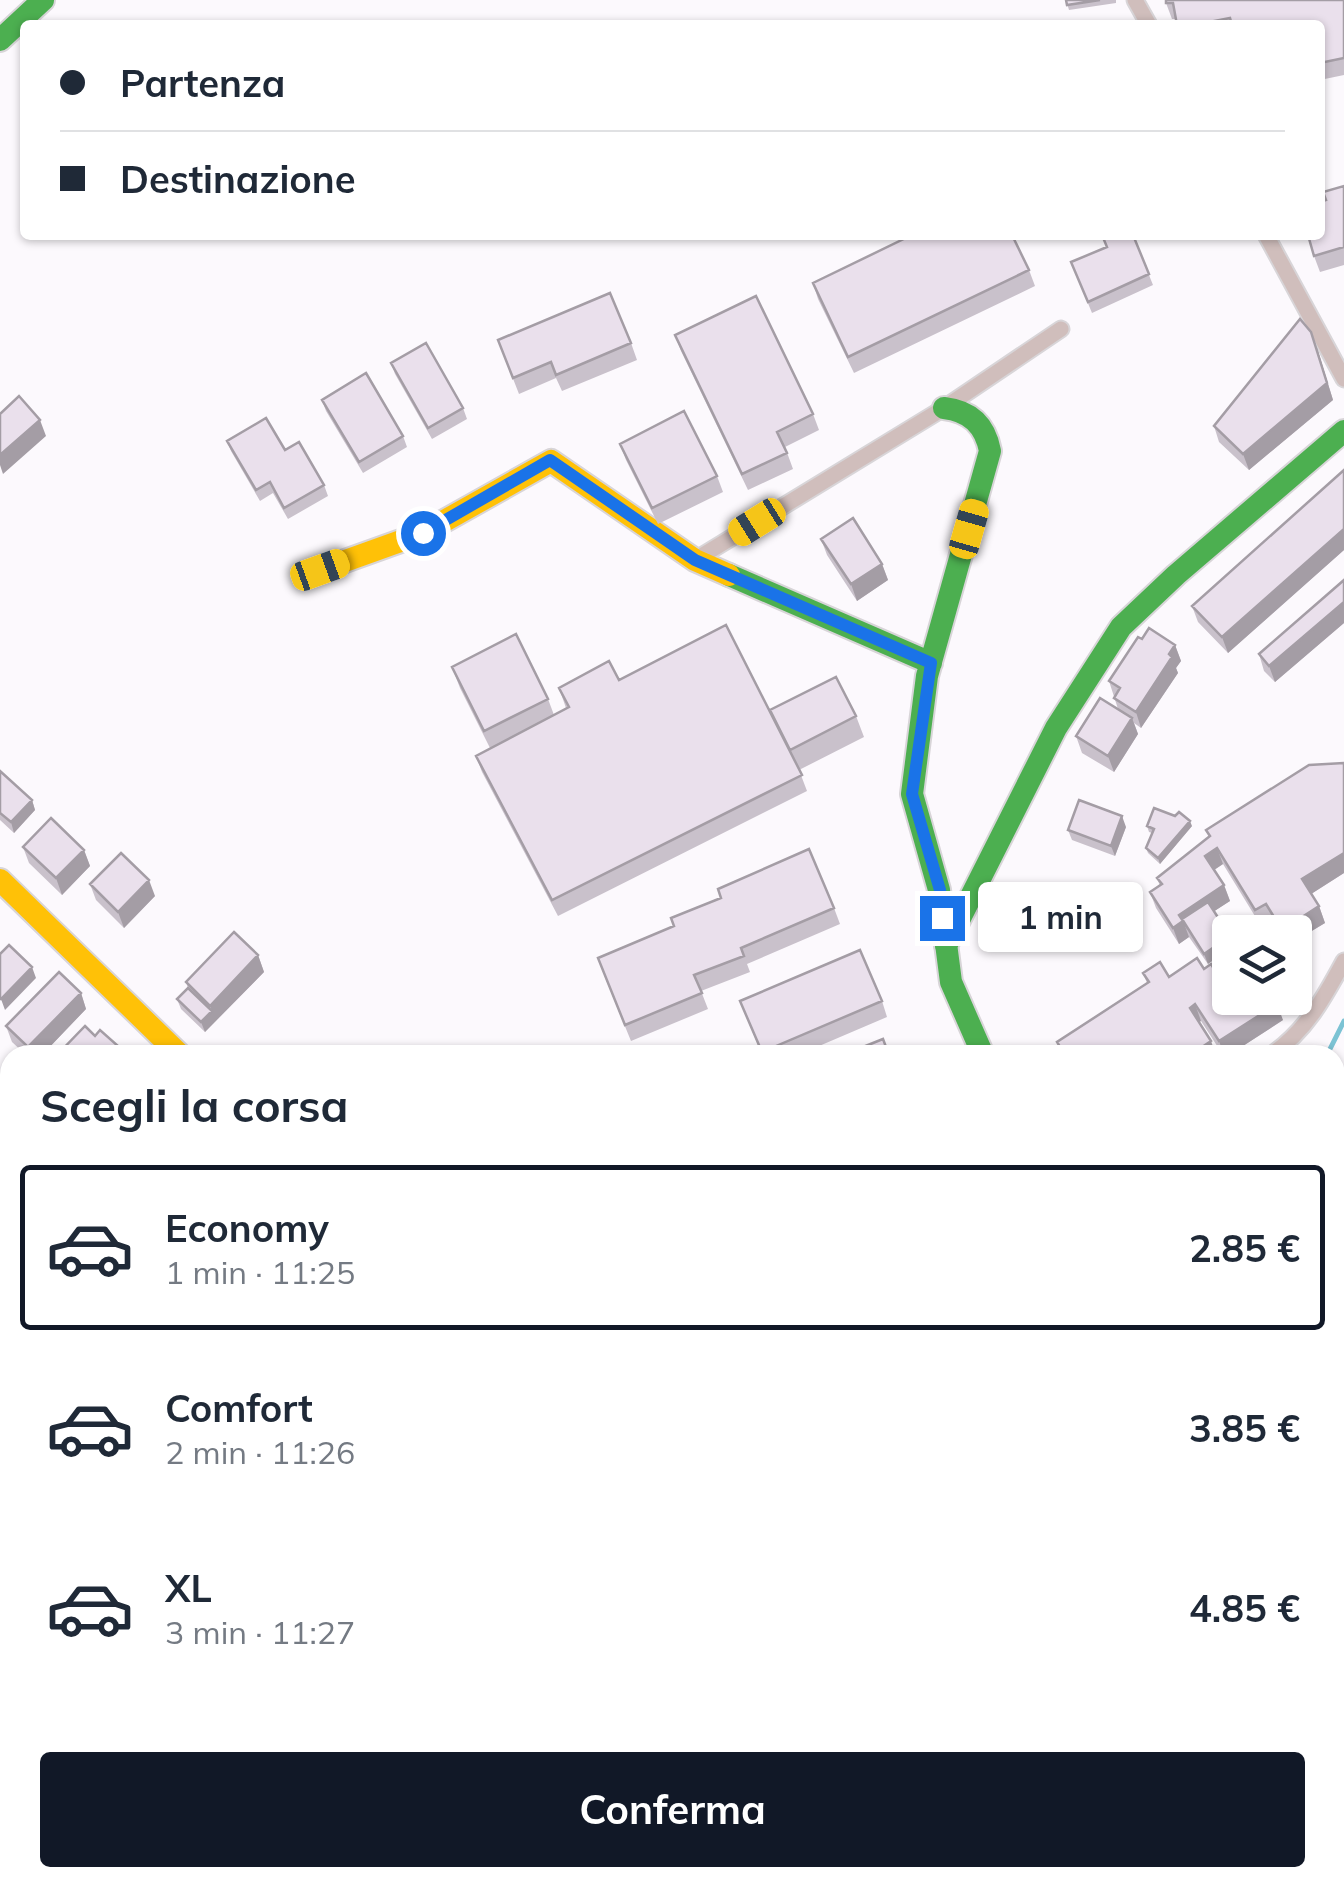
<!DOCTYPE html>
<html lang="it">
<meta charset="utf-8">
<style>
:root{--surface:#fff;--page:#f2f2f3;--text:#1f2937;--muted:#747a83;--line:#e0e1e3;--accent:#111827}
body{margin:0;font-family:Mulish,sans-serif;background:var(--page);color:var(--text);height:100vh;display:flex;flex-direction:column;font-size:38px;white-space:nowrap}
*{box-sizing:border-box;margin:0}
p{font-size:32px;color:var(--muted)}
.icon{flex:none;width:55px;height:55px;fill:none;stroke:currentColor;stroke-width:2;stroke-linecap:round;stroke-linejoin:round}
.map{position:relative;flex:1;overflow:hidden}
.side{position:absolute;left:0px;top:1045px;width:1345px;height:842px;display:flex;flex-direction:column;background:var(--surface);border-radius:30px 30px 0 0;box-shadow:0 2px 8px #0004}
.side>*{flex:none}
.guide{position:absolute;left:20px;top:20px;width:1305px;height:220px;border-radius:10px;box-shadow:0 2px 8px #0004;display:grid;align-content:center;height:220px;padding:0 40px;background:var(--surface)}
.controls{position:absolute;left:1212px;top:915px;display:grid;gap:20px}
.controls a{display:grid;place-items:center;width:100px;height:100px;border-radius:10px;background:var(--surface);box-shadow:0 2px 8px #0004;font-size:50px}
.end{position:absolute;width:45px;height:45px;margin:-22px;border:12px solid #1a73e8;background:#fff;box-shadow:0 0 0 5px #fff}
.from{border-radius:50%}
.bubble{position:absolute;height:70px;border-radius:10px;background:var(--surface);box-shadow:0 2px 8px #0004;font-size:32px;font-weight:700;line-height:70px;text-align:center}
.car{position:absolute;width:30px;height:60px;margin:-30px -15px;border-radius:12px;box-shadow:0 0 8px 2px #0007;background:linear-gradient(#f5c518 24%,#345 0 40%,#f5c518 0 76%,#345 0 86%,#f5c518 0)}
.guide b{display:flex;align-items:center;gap:35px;height:95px;font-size:38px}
.guide b+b{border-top:2px solid var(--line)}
.guide i{width:25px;height:25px;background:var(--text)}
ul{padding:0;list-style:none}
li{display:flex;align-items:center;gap:30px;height:165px;margin:0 20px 15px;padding:0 20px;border:5px solid transparent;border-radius:10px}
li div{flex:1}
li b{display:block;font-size:38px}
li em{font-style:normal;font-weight:700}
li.selected{border-color:var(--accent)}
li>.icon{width:90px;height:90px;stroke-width:1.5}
h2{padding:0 40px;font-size:45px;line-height:120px}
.action{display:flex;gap:20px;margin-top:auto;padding:20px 40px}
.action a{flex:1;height:115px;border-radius:10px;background:var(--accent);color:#fff;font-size:40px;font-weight:700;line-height:115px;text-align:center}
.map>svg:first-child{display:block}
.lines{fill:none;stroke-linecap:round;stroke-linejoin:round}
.stream{stroke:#7cc3d4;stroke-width:5}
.street-casing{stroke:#d8d5d8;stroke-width:19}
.fast-casing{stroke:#d8d5d8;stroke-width:26}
.slow-casing{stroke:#d8d5d8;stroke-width:26}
.street{stroke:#d0bebc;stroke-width:15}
.fast{stroke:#4caf50;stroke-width:22}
.slow{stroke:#ffc107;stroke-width:22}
.wall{fill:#c9c1cb}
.shaded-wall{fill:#a49da5}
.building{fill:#eae0ec;stroke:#a49da5;stroke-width:2.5}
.route{stroke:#1a73e8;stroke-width:12}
</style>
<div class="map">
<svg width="1344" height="1886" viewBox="0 0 1344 1886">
<rect width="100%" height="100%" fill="#fcf9fd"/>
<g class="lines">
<path class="stream" d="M1327,1055L1344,1021
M79,1886L81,1878"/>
<defs>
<path id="street" d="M1135,0L1149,25
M1266,235L1344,379
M695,560L944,408L1061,329
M1271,1055C1306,1031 1324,998 1344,961
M0,1205L10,1197
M1335,1260L1344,1242
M1335,1309L1344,1328
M476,1886L484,1878
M744,1886L752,1878"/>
<path id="fast" d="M0,40L43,0
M944,408C970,411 985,425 990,451L927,676L912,794L939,890L951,982L983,1055
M729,575L931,663
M946,946L1056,728L1121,627L1176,575L1344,431
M255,1886L263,1878"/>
<path id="slow" d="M320,570L423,533L551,461L695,560L729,575
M0,880L180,1055
M1335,1128L1344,1122"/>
</defs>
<use href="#street" class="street-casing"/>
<use href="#fast" class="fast-casing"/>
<use href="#slow" class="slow-casing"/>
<use href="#street" class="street"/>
<use href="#fast" class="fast"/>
<use href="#slow" class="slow"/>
</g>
<path class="wall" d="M1066,0H1116V3L1069,10Z
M1344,0V75L1320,80V25H1177L1176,19H1172L1166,3Z
M1344,186V265L1320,272L1314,256L1326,200Z
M1133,235L1153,285L1092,313L1071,262Z
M1029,270L1035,286L854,373L818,299L813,283Z
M675,335L813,414L819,430L785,447L793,469L748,490L681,351Z
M498,340L631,343L637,360L562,391L556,378L519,394Z
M1317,348L1333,400L1249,470L1219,442L1214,426Z
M391,363L463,408L467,419L432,439L395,374Z
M322,400L403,436L407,447L363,473L326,411Z
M227,441L285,450L324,485L328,496L288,519L273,493L260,501L231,451Z
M620,444L717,476L723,492L658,524L626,460Z
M1344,470V550L1228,653L1198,622L1192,606Z
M821,539L882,564L888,580L857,601L827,555Z
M1344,580V623L1275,682L1264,671L1259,654Z
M1142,639L1175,645L1181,661L1176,668L1178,673L1141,728L1134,723L1138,734L1114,772L1082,753L1076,736L1118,709L1109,681Z
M452,667L548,699L554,715L566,708L559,688L619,680L772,716H856L864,737L799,770L807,791L558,916L482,772L476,756L490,748L460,688Z
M0,771L32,800L35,810L14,833L0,820Z
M1147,826H1192L1160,864L1148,853L1146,848L1152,833L1149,832Z
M1126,827L1115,856L1072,840L1068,830Z
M1206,830L1344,873L1311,894L1319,906L1325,923L1295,941V932H1280L1272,920L1261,926L1223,864L1214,870L1224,885L1230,901L1214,911L1208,964L1189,937L1179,944L1156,908L1150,892L1160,886L1157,878L1209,837Z
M23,847L84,850L90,866L62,895L29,863Z
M90,884L155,896L124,928L96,900Z
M834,908L840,924L747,964L750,972L701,991L708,1009L631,1041L604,975Z
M258,955L264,972L205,1032L181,1009L177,999L188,988L186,982Z
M1204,969L1283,1020L1229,1055H1223L1201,1021L1199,1022L1216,1055H1061L1057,1042L1147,983L1143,973L1169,977Z
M81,993L86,1009L42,1055H26L12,1042L6,1026Z
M740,1001H882L887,1017L798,1055H762Z
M178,1878H222L224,1884L222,1886H183L180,1883Z
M839,1878H864L857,1886H849Z"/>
<path class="shaded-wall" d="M1317,348L1333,400L1249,470L1243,454Z
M40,420L46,436L3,474L0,465V455Z
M1344,529V550L1228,653L1222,637Z
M882,564L888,580L857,601L851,584Z
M1344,602V623L1275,682L1269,666Z
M1175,645L1181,661L1176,668L1178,673L1141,728L1136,712Z
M1132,718L1138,734L1114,772L1108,756Z
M32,800L35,810L14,833L11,822Z
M1122,816L1126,827L1115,856L1111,846Z
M1190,821L1192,826L1160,864L1158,858Z
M1217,848L1223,864L1211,872L1205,856Z
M84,850L90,866L62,895L56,878Z
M1344,853V873L1308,896L1302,879Z
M149,880L155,896L124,928L118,912Z
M1224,885L1230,901L1187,929L1185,926L1189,937L1179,944L1173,928L1179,915Z
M1319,906L1325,923L1295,941V932H1283L1282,930Z
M1230,936V949L1208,964L1204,954Z
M258,955L264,972L205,1032L201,1022L212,1011L210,1006Z
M32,967L36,978L5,1010L1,999Z
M81,993L86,1009L42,1055H31L28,1047Z
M1195,1004L1201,1021L1196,1024L1190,1008Z
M1277,1004L1283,1020L1229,1055H1224L1219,1041Z
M1211,1041L1216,1055H1196V1051Z
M118,1046L121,1055H109Z
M216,1878H222L224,1884L222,1886H209Z
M415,1878H435L428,1886H408Z
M706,1878H709L712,1886H697Z
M851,1878H864L857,1886H852L849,1879Z"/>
<path class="building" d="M1066,0H1100L1067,5Z
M1166,0H1344V58L1320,63V25H1232L1230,18L1194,25H1177L1173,3H1166Z
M1344,186V247L1314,256L1308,235H1320V202L1326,200L1323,192Z
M912,235H1012L1029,270L848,357L813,283Z
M1102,235H1133L1149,274L1088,302L1071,262L1107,247Z
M610,293L631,343L556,375L551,362L513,378L498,340Z
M756,296L813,414L777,432L787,453L742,474L675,335Z
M1300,319L1311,332L1327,383L1243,454L1214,426Z
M426,343L463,408L428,428L391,363Z
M366,373L403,436L359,462L322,400Z
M19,396L40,420L0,455V414Z
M684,411L717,476L652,508L620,444Z
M266,418L285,450L299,442L324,485L284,508L270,482L256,490L227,441Z
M1344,470V529L1222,637L1192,606Z
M853,518L882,564L851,584L821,539Z
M1344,580V602L1269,666L1259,654Z
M726,625L802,775L552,900L476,756L569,707L559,688L609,661L619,680Z
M1149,628L1175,645L1169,654L1172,657L1136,712L1114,698L1120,688L1109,681L1138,637L1142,639Z
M516,634L548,699L484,731L452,667Z
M836,677L856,716L790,750L770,710Z
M1100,698L1132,718L1108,756L1076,736Z
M1344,763V853L1302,879L1319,906L1282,930L1266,904L1255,910L1217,848L1205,856L1224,885L1179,915L1183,921L1173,928L1150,892L1162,884L1157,878L1210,836L1206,830L1309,765Z
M0,771L32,800L11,822L0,813Z
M1079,800L1122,816L1111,846L1068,830Z
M1154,808L1175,816L1179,812L1190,821L1158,858L1146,848L1154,829L1147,826Z
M51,818L84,850L56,878L23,847Z
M809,849L834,908L741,948L744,956L694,975L702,993L625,1025L598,958L674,926L671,918L721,898L718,889Z
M121,853L149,880L118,912L90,884Z
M1208,902L1230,936L1204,954L1182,919Z
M234,932L258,955L210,1006L186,982Z
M9,945L32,967L1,999L0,998V954Z
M860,950L882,1001L762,1052L740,1001Z
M1197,958L1204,969L1211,964L1221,980L1230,974V998H1273L1277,1004L1219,1041L1195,1004L1190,1008L1211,1041L1196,1051L1198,1054L1196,1055H1065L1057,1042L1149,982L1143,973L1160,962L1169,977Z
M59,972L81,993L28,1047L6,1026Z
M188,988L212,1011L201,1022L177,999Z
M85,1026L95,1036L100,1030L118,1046L109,1055H57Z
M883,1039L889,1055H843Z
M134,1878H147L157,1886H127Z
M182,1878H216L209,1886H192Z
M272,1878H301L308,1884L306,1886H264Z
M350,1878H415L408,1886H342Z
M516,1878H531L543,1886H510Z
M650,1878H706L697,1886H642Z"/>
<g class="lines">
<path class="route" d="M423,533L550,460L695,560L931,663L912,794L940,890L942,918"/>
</g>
</svg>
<div class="controls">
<a><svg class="icon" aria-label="layers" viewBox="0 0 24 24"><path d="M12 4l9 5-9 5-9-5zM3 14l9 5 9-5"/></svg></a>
</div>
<i class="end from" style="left:423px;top:533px"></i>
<i class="end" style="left:942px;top:918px"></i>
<div class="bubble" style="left:978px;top:882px;width:165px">1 min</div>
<i class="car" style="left:757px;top:522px;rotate:238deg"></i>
<i class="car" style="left:969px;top:529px;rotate:16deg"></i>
<i class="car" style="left:320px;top:570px;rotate:70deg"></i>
<div class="guide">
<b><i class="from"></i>Partenza</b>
<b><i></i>Destinazione</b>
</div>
<section class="side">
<h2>Scegli la corsa</h2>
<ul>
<li class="selected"><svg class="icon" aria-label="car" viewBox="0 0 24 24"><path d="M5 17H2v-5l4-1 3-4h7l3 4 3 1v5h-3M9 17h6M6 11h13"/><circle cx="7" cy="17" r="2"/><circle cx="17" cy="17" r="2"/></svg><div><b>Economy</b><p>1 min · 11:25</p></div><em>2.85 €</em></li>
<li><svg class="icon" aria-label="car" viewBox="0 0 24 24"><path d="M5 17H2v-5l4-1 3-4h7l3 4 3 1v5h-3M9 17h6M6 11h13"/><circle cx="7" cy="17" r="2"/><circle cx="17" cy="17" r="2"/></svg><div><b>Comfort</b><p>2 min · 11:26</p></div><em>3.85 €</em></li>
<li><svg class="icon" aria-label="car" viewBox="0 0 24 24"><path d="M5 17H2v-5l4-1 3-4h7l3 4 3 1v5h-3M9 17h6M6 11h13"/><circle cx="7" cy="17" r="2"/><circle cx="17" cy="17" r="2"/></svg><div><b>XL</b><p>3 min · 11:27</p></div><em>4.85 €</em></li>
</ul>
<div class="action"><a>Conferma</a></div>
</section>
</div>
